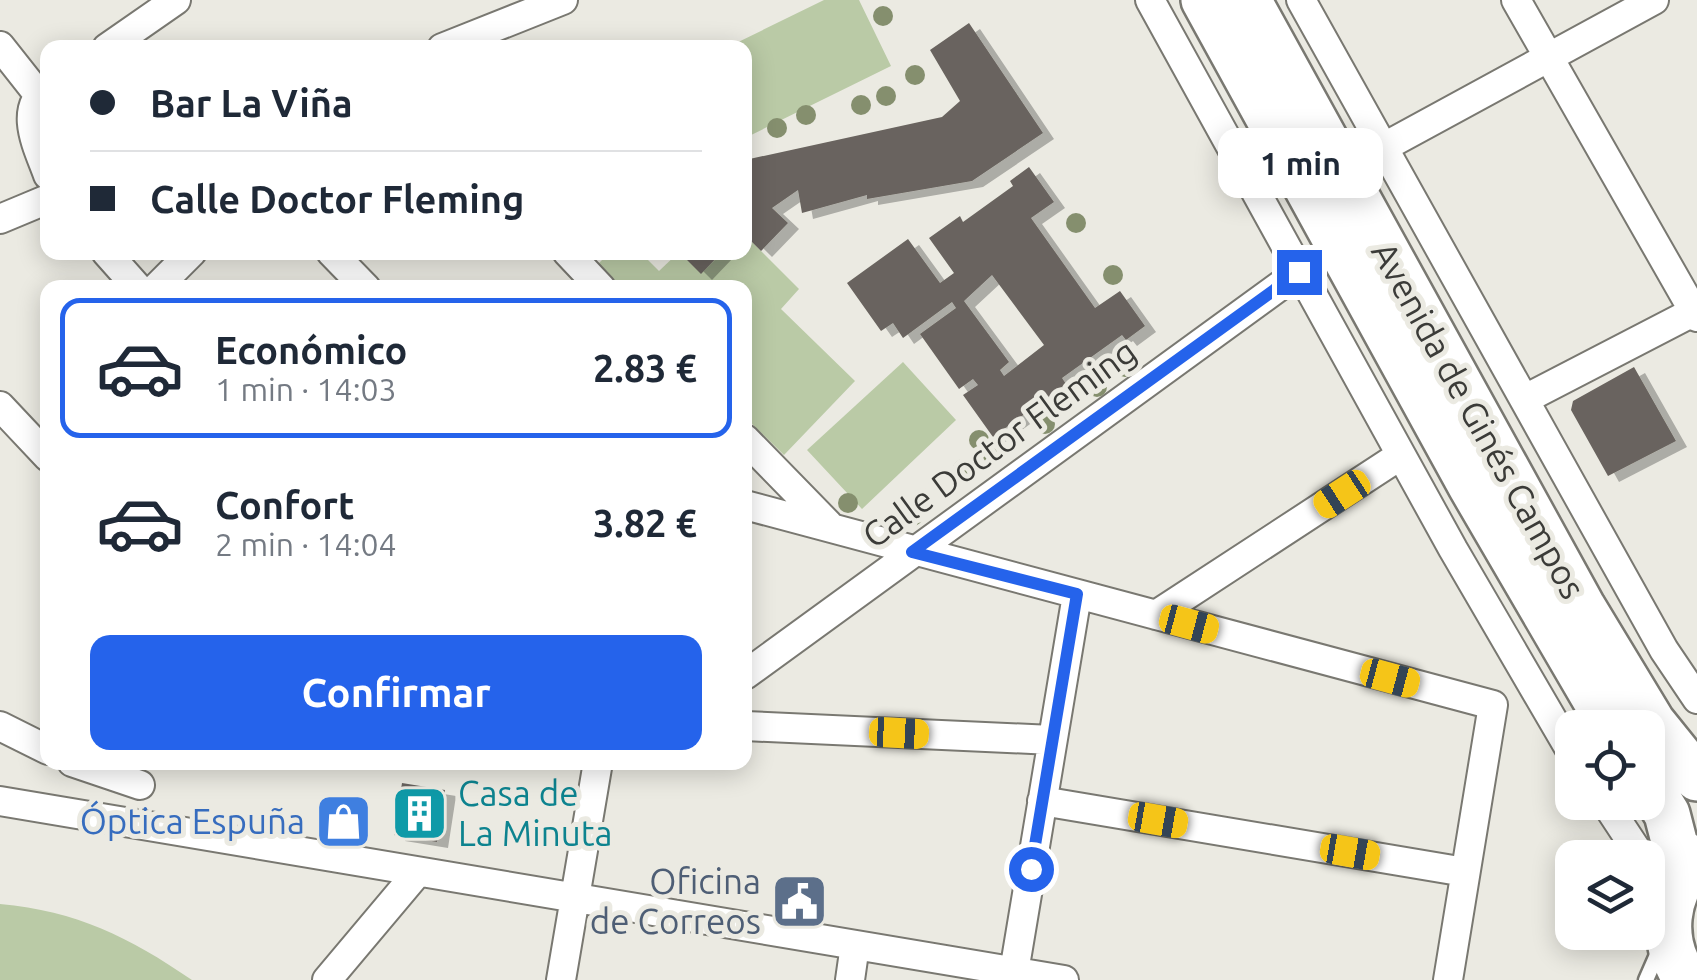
<!DOCTYPE html>
<html lang="es">
<meta charset="utf-8">
<style>
:root{--surface:#fff;--page:#f6f6f7;--text:#1f2937;--muted:#747a83;--line:#e0e1e3;--accent:#2563eb}
body{margin:0;font-family:Ubuntu,sans-serif;background:var(--page);color:var(--text);height:100vh;display:flex;flex-direction:column;font-size:38px;white-space:nowrap}
*{box-sizing:border-box;margin:0}
p{font-size:32px;color:var(--muted)}
.icon{flex:none;width:55px;height:55px;fill:none;stroke:currentColor;stroke-width:2;stroke-linecap:round;stroke-linejoin:round}
.map{position:relative;flex:1;overflow:hidden}
.sheet{position:absolute;left:40px;top:280px;width:712px;height:490px;display:flex;flex-direction:column;background:var(--surface);border-radius:20px;box-shadow:0 5px 25px #0003}
.sheet>*{flex:none}
.banner{position:absolute;left:40px;top:40px;width:712px;height:220px;border-radius:20px;box-shadow:0 5px 25px #0003;display:grid;align-content:center;height:220px;padding:0 50px;background:var(--surface)}
.controls{position:absolute;left:1555px;top:710px;display:grid;gap:20px}
.controls a{display:grid;place-items:center;width:110px;height:110px;border-radius:20px;background:var(--surface);box-shadow:0 5px 25px #0003;font-size:50px}
.end{position:absolute;width:45px;height:45px;margin:-22px;border:12px solid #2563eb;background:#fff;box-shadow:0 0 0 5px #fff}
.from{border-radius:50%}
.bubble{position:absolute;height:70px;border-radius:20px;background:var(--surface);box-shadow:0 5px 25px #0003;font-size:32px;font-weight:700;line-height:70px;text-align:center}
.car{position:absolute;width:30px;height:60px;margin:-30px -15px;border-radius:12px;box-shadow:0 0 8px 2px #0007;background:linear-gradient(#f5c518 24%,#345 0 40%,#f5c518 0 76%,#345 0 86%,#f5c518 0)}
.banner b{display:flex;align-items:center;gap:35px;height:95px;font-size:38px}
.banner b+b{border-top:2px solid var(--line)}
.banner i{width:25px;height:25px;background:var(--text)}
ul{padding:18px 0 0;list-style:none}
li{display:flex;align-items:center;gap:30px;height:140px;margin:0 20px 15px;padding:0 30px;border:5px solid transparent;border-radius:20px}
li div{flex:1}
li b{display:block;font-size:38px}
li em{font-style:normal;font-weight:700}
li.current{border-color:var(--accent)}
li>.icon{width:90px;height:90px;stroke-width:1.5}
.primary-button{display:flex;gap:20px;margin-top:auto;padding:20px 50px}
.primary-button a{flex:1;height:115px;border-radius:20px;background:var(--accent);color:#fff;font-size:40px;font-weight:700;line-height:115px;text-align:center}
.map>svg:first-child{display:block}
.green{fill:#bacaa6}
.building{fill:#69645e;fill-rule:evenodd;filter:url(#shadow)}
.lines{fill:none;stroke-linecap:round;stroke-linejoin:round}
.lane-casing{stroke:#797871;stroke-width:19}
.street-casing{stroke:#797871;stroke-width:32}
.primary-casing{stroke:#797871;stroke-width:50}
.lane{stroke:#fff;stroke-width:14}
.street{stroke:#fff;stroke-width:28}
.primary{stroke:#fff;stroke-width:45}
.tree{fill:#858f6e}
.route{stroke:#2563eb;stroke-width:12}
.labels{text-anchor:middle;dominant-baseline:central;stroke-width:10;stroke-linejoin:round;paint-order:stroke}
.street-label{font-size:35px;fill:#3b3b38;stroke:#ebeae2}
.culture-label{font-size:35px;fill:#0d838f;stroke:#ebeae2;text-anchor:start}
.shop-label{font-size:35px;fill:#366cbe;stroke:#ebeae2;text-anchor:end}
.service-label{font-size:35px;fill:#4e5e75;stroke:#ebeae2;text-anchor:end}
</style>
<div class="map">
<svg width="1697" height="980" viewBox="0 0 1697 980">
<defs>
<filter id="shadow"><feDropShadow dx="11" dy="6" stdDeviation="0" flood-color="#0004"/></filter>
</defs>
<rect width="100%" height="100%" fill="#ebeae2"/>
<path class="green" d="M824,0H859L891,66L745,138V48L728,47Z
M745,235L799,289L781,309L855,381L784,455L745,417V288L614,287L594,268L609,253L640,252L659,271L679,252L701,273L722,253L745,252Z
M903,362L956,420L862,509L807,450Z
M0,904C77,911 129,937 192,980H0Z"/>
<path class="building" d="M969,23L1043,133L972,181L867,199V195L802,213L798,190L772,208L788,223L761,251L745,235V160L942,117L960,101L930,50Z
M1029,167L1054,202L1031,218L1095,308L1120,291L1145,326L1126,340L1122,335L1062,378L1066,384L993,437L963,395L978,385L973,379L959,389L920,334L956,308L952,302L903,338L893,323L881,331L847,283L908,239L940,283L954,273L929,238L960,216L963,222L1013,186L1010,181ZM992,275L1044,345L1004,376L1000,370L1009,362L964,301Z
M679,252H722L701,274Z
M1634,367L1676,441L1608,476L1571,410L1573,401Z
M402,783L445,790L437,842L394,835Z"/>
<g class="lines">
<defs>
<path id="lane" d="M1646,980L1660,948"/>
<path id="street" d="M1150,0L1453,549L1572,753
M1301,0L1664,650L1697,699
M1516,0L1697,317
M0,46L38,94
M107,48L176,0
M442,48L563,0
M48,88C17,109 38,147 48,175
M1384,147L1654,0
M0,219L48,199
M106,252L138,288
M331,252L366,288
M567,252L601,288
M156,288L192,252
M1527,398L1697,310
M0,406L48,457
M745,439L828,524
M745,505L1493,705
M1156,615L1401,455
M745,675L1299,272
M0,726L48,750
M745,726L1052,740
M72,762L140,785
M0,801L1064,980
M1042,801L1465,872
M1605,802L1642,858
M1014,972L1077,595
M327,980L417,873
M561,980L598,762
M850,980L855,945
M1448,980L1493,705"/>
<path id="primary" d="M1204,0L1471,486L1612,728
M1248,0L1583,608L1652,722L1697,778
M1648,783L1667,814L1683,876
M1687,980C1658,941 1665,893 1697,858"/>
</defs>
<use href="#lane" class="lane-casing"/>
<use href="#street" class="street-casing"/>
<use href="#primary" class="primary-casing"/>
<use href="#lane" class="lane"/>
<use href="#street" class="street"/>
<use href="#primary" class="primary"/>
</g>
<g class="tree">
<circle cx="883" cy="16" r="10"/>
<circle cx="915" cy="75" r="10"/>
<circle cx="886" cy="96" r="10"/>
<circle cx="861" cy="105" r="10"/>
<circle cx="806" cy="115" r="10"/>
<circle cx="777" cy="128" r="10"/>
<circle cx="1076" cy="223" r="10"/>
<circle cx="1113" cy="275" r="10"/>
<circle cx="1125" cy="367" r="10"/>
<circle cx="1097" cy="387" r="10"/>
<circle cx="1045" cy="424" r="10"/>
<circle cx="979" cy="440" r="10"/>
<circle cx="993" cy="455" r="10"/>
<circle cx="963" cy="469" r="10"/>
<circle cx="848" cy="503" r="10"/>
<circle cx="913" cy="516" r="10"/>
</g>
<g class="lines">
<path class="route" d="M1031,869L1077,594L912,552L1299,272"/>
</g>
<defs>
<symbol id="building-square" viewBox="-11 -11 22 22"><rect x="-9" y="-9" width="18" height="18" rx="4" fill="#0f9aa8" stroke="#ebeae2"/><path d="M-4-6H4V6H1V3H-1V6H-4ZM-2.5-4.3h1.7v1.8h-1.7ZM.8-4.3h1.7v1.8H.8ZM-2.5-1h1.7V.8h-1.7ZM.8-1h1.7V.8H.8Z" fill="#fff"/></symbol>
<symbol id="shop-square" viewBox="-11 -11 22 22"><rect x="-9" y="-9" width="18" height="18" rx="4" fill="#3f7fe0" stroke="#ebeae2"/><path d="M-5-2.5h2.3a2.7 3.5 0 0 1 5.4 0H5L5.5 6h-11ZM-1.5-2.5h3a1.5 2.3 0 0 0-3 0Z" fill="#fff"/></symbol>
<symbol id="civic-square" viewBox="-11 -11 22 22"><rect x="-9" y="-9" width="18" height="18" rx="4" fill="#5c6f8a" stroke="#ebeae2"/><path d="M-.6-6.5H3V-4.5H.6V-3L4-1V1h2V6H-6V1h2V-1L-.6-3ZM-1.2 2.5V6h2.4V2.5Z" fill="#fff"/></symbol>
</defs>
<g fill-rule="evenodd">
<use href="#building-square" x="388" y="782" width="63" height="63"/>
<use href="#shop-square" x="312" y="790" width="63" height="63"/>
<use href="#civic-square" x="768" y="870" width="63" height="63"/>
</g>
<g class="labels">
<g class="street-label">
<text transform="translate(1479 420) rotate(61)">Avenida de Ginés Campos</text>
<text transform="translate(999 443) rotate(-36)">Calle Doctor Fleming</text>
</g>
<g class="culture-label">
<text x="458" y="793">Casa de<tspan x="458" dy="40">La Minuta</tspan></text>
</g>
<g class="shop-label">
<text x="305" y="821">Óptica Espuña</text>
</g>
<g class="service-label">
<text x="761" y="881">Oficina<tspan x="761" dy="40">de Correos</tspan></text>
</g>
</g>
</svg>
<div class="controls">
<a><svg class="icon" aria-label="locate" viewBox="0 0 24 24"><circle cx="12" cy="12" r="6"/><path d="M12 2v4M12 18v4M2 12h4M18 12h4"/></svg></a>
<a><svg class="icon" aria-label="layers" viewBox="0 0 24 24"><path d="M12 4l9 5-9 5-9-5zM3 14l9 5 9-5"/></svg></a>
</div>
<i class="end from" style="left:1031px;top:869px"></i>
<i class="end" style="left:1299px;top:272px"></i>
<div class="bubble" style="left:1218px;top:128px;width:165px">1 min</div>
<i class="car" style="left:1342px;top:494px;rotate:237deg"></i>
<i class="car" style="left:1189px;top:624px;rotate:105deg"></i>
<i class="car" style="left:1390px;top:678px;rotate:105deg"></i>
<i class="car" style="left:899px;top:733px;rotate:93deg"></i>
<i class="car" style="left:1158px;top:820px;rotate:100deg"></i>
<i class="car" style="left:1350px;top:852px;rotate:100deg"></i>
<div class="banner">
<b><i class="from"></i>Bar La Viña</b>
<b><i></i>Calle Doctor Fleming</b>
</div>
<section class="sheet">
<ul>
<li class="current"><svg class="icon" aria-label="car" viewBox="0 0 24 24"><path d="M5 17H2v-5l4-1 3-4h7l3 4 3 1v5h-3M9 17h6M6 11h13"/><circle cx="7" cy="17" r="2"/><circle cx="17" cy="17" r="2"/></svg><div><b>Económico</b><p>1 min · 14:03</p></div><em>2.83 €</em></li>
<li><svg class="icon" aria-label="car" viewBox="0 0 24 24"><path d="M5 17H2v-5l4-1 3-4h7l3 4 3 1v5h-3M9 17h6M6 11h13"/><circle cx="7" cy="17" r="2"/><circle cx="17" cy="17" r="2"/></svg><div><b>Confort</b><p>2 min · 14:04</p></div><em>3.82 €</em></li>
</ul>
<div class="primary-button"><a>Confirmar</a></div>
</section>
</div>
